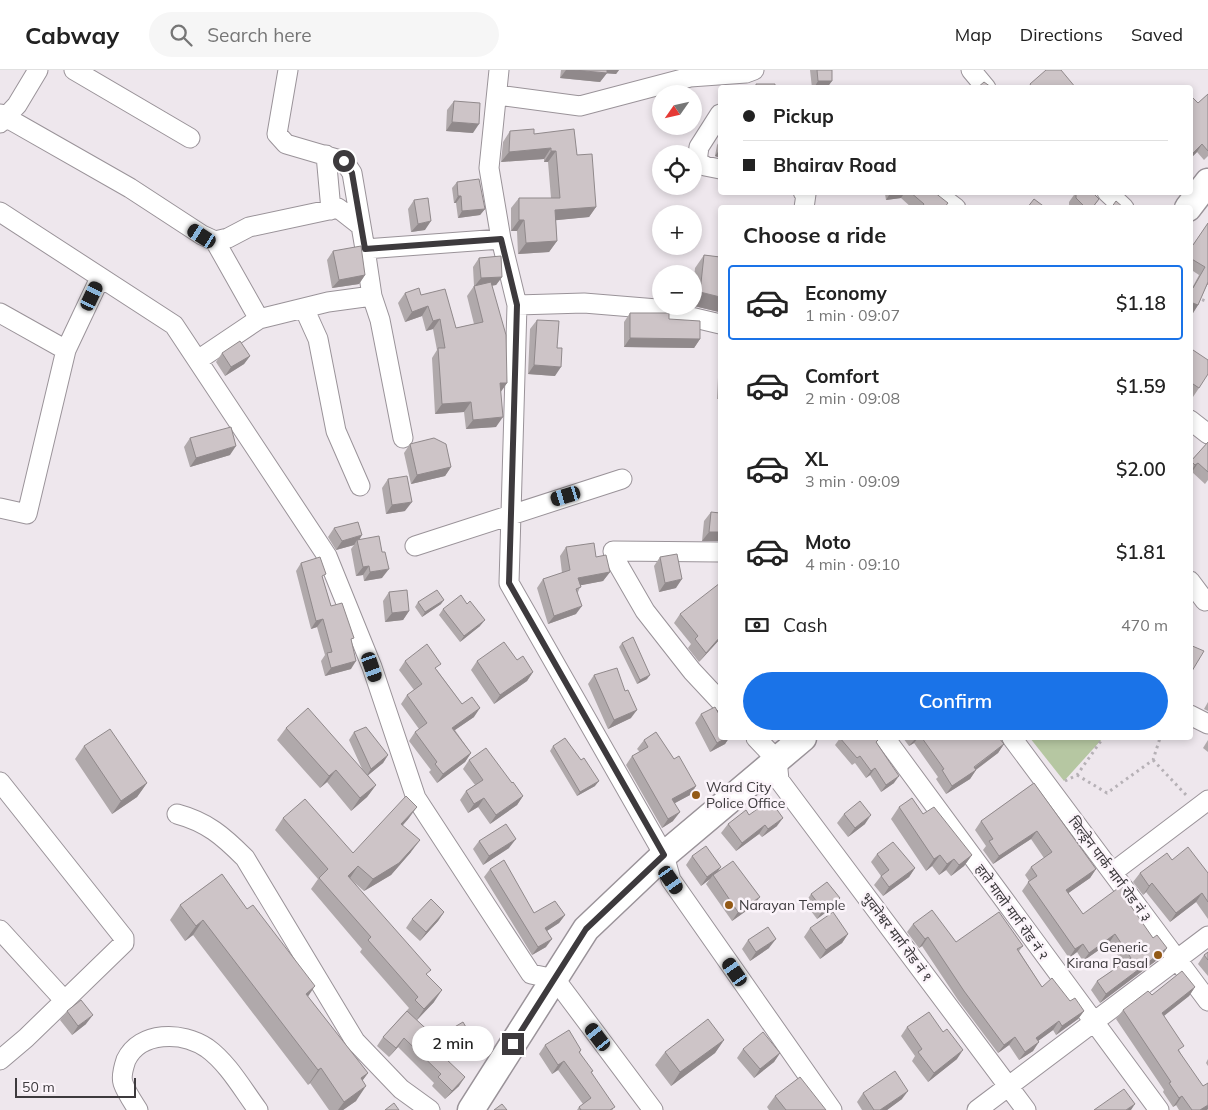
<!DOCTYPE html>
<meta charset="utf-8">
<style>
:root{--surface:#fff;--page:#f6f6f6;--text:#222;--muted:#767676;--line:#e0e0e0;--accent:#1a73e8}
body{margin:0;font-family:Mulish,"Noto Sans Devanagari",sans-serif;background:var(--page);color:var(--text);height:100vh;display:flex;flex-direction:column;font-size:19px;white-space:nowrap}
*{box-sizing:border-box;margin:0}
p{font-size:16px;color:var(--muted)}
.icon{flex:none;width:28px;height:28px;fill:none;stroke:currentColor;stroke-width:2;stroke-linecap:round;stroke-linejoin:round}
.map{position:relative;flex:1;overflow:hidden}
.panel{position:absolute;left:718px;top:135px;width:475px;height:535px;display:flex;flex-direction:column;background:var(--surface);border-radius:5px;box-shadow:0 2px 8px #0003}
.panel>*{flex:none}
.banner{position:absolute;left:718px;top:15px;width:475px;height:110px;border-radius:5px;box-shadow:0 2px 8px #0003;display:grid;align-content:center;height:110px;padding:0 25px;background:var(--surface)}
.needle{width:32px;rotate:236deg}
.buttons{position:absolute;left:652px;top:15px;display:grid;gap:10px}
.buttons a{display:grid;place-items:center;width:50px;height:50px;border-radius:50%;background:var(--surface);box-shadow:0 2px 8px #0003;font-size:25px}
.scale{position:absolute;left:15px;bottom:12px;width:121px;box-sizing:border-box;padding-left:5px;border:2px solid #3d3a3d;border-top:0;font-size:14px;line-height:18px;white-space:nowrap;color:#3d3a3d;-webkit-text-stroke:4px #fbf4fa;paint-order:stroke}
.end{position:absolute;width:22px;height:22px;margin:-11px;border:6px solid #3d3a3d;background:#fff;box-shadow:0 0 0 2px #fff}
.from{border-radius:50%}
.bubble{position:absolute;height:35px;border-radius:18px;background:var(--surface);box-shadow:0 2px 8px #0003;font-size:16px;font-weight:600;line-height:35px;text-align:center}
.car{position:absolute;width:15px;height:30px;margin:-15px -8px;border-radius:6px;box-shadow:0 0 4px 1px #0007;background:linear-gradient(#222 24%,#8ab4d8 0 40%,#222 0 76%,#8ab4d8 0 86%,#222 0)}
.banner b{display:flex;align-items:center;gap:18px;height:48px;font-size:19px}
.banner b+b{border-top:1px solid var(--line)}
.banner i{width:12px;height:12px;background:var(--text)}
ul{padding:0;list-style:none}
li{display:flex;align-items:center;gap:15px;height:75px;margin:0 10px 8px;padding:0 15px;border:2px solid transparent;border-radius:5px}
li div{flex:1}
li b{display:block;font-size:19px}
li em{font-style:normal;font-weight:600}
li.selected{border-color:var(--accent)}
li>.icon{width:45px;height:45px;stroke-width:1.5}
h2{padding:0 25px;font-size:22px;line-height:60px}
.pay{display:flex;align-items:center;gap:12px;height:55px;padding:0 25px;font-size:19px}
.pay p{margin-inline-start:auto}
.cta{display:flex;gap:10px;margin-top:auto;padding:10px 25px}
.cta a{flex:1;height:58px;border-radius:30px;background:var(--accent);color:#fff;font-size:20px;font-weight:600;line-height:58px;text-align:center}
header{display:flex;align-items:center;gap:30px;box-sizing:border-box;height:70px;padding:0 25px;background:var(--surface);border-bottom:1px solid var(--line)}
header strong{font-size:24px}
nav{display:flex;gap:28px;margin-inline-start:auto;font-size:18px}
.search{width:350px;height:45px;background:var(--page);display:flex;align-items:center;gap:12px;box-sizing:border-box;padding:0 18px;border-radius:28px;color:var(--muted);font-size:19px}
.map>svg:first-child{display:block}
.green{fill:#b6c7a2}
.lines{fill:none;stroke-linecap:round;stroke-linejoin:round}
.street-casing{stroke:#9a9399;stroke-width:21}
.secondary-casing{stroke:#9a9399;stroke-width:29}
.path{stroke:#b6b1b6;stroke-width:3;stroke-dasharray:2.5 4;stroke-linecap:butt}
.street{stroke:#fff;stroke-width:19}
.secondary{stroke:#fff;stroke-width:26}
.wall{fill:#b0a9ab}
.shaded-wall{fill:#90898b}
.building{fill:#cdc4c7;stroke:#90898b}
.route{stroke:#3d3a3d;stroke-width:6}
.poi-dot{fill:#935916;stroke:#fbf4fa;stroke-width:2}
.labels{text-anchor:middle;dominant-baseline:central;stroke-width:5;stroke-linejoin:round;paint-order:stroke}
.poi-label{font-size:14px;fill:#3d3a3d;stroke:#fbf4fa;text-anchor:start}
.street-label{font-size:14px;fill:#3d3a3d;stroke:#fbf4fa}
</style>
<header>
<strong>Cabway</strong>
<div class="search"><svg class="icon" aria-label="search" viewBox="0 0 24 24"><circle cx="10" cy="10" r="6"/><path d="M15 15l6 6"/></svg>Search here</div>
<nav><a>Map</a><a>Directions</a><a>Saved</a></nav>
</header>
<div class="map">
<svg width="1208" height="1040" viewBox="0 0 1208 1040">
<rect width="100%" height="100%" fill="#eee7ed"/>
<path class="green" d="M1030,668H1103L1064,711Z"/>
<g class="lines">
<defs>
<path id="street" d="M74,0L190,68
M288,0L277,64L286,74L344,91L352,103L365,179L501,169
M499,0L489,98L501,169L517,235L509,513L664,785L671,810L832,1040
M971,0L986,18
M497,25L580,36L690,7L746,3L754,0
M0,44L130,118L202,165L215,171L228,168L249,157L338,138L361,156
M720,44L699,77L697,91L705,96L720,99
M0,53L17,35L38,0
M326,85L331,140
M803,122L806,124L804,138
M935,122L956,138
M1107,122L1124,138
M0,142L174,255L327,486L372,597L416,728L531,904L555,909L653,1040
M215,171L259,249
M365,179L372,226L380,250L403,368
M517,235L584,233L657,239L720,254
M304,238L318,269L336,361L360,416
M0,243L66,280
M198,290L259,249L328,232L372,226
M1190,350L1208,364
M0,438L27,444L66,280L100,208
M415,476L622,409
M720,482L613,481L615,489L645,541L692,601L720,631
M1190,511L1205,531
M1190,645L1208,654
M756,668L777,690L779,710L1026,1040
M885,668L1159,1040
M1012,668L1208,931
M0,712L124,868V873L26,968L0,990
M177,744C207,752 223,766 245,788L355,971L401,1019L430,1040
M1113,802L1208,730
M0,860L64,930
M138,1040C133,1032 126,1022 123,1013C121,1007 124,996 126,990C140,961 182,961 207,978C228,993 243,1020 258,1040
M977,1040L1208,866"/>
<path id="secondary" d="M1188,138L1208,112
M471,1040L586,859L664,785L803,668"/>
</defs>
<use href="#street" class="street-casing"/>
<use href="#secondary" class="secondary-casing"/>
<path class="path" d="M1190,225L1208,232
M1153,690L1187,726
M1077,705L1107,723L1153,690L1160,668
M1065,711L1077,705L1103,668"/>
<use href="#street" class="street"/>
<use href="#secondary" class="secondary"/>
</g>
<path class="wall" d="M561,0H619L616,4L607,3L600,12L560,8Z
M810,0H832L827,18H812Z
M1208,24V86L1204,90L1197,82L1190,89V28L1198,33Z
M454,31L473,63L446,61L447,40Z
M510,61L534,64L577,85L596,137L589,147L556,150L557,171L549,182L518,184L517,161H511V138L519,128H551L548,92H544V89L501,92L503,72Z
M720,70V88L715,86L717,75Z
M457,112L485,139L480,145L458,148L456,133H454L452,118Z
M866,122H934L945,138H912L901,128L886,130L885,124L866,125Z
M1076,122L1099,129L1093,138L1069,137V132Z
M414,130L425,160L411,162L408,139Z
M1208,153V215H1207L1198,235L1193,243L1190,242V217L1192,218L1199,205L1190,199V173L1193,175Z
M333,181L365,205L359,214L332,218L327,190Z
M704,185L720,187V241L719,242L694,236V209L695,198Z
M479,188L502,207L496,215L492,216L507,313L501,321L496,357L466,359L464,342L435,344L432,288L437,280L433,259L426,261L422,246L405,252L398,233L405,223L421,225L456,258L474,254L467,226L474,216L473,197Z
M630,243L669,249L700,269L694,278L624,277V252Z
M537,250L555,306L528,304L530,259Z
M1190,278L1199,318L1193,327L1190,325Z
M222,283L250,286L244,294L225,306L216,292Z
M720,305V329H717L718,308Z
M190,368L230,385L190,397L184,377Z
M1208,372V410L1205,414L1192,402L1190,403V392Z
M410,374L451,397L445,406L411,414L404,383Z
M388,409L405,441L386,444L382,418Z
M711,442L720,471H702L704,451Z
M334,458L359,470L382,508L364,511L363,505L356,506L351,479L354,475L336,480L328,467Z
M566,477L596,487L610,502L603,511L581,515L578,522L576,544L548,554L537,518L543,509L562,503L560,486Z
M660,487L676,518L659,522L654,496Z
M301,493L323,509L331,536L351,572V599L325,606L321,591L325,585L317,557L311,559L296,501Z
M389,522L409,541L403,550L385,552L383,531Z
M418,532L441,534L422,547L415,537Z
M467,534L480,556L460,572L439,545L443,539Z
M680,544L720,569L699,592L688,578L691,574L674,553Z
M622,573L647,609L637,614L619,577Z
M517,590L533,602L527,611L494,634L471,600L477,591Z
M405,591L437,600L462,634L474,647L455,660L471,683L465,692L437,713L429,702L431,700L409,671L415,662L419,659L401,634L407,625L414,620L399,600Z
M594,605L625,621L631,648L608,659L588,614Z
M1208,632V641L1204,639Z
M701,644L720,668H729L725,674L710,682L695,653Z
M286,658L363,701L349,670L354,662L388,685L383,693L368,705L376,715L367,727L351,741L327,712L320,718L277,670Z
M840,668L878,670L876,673L894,713L881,722L870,705L866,708L855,693L852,695L835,675Z
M903,668H999L1004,674L998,683L976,700L970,709L946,724L936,709L938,707L914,673L909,676Z
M644,670L674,689L696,716L690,725L674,733L673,751L662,758L626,695L632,686L640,682L637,679Z
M1208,670V682L1203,678Z
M84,676L147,713L137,727L112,744L75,689Z
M553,676L595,716L577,726L550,681Z
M469,690L512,713L523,726L517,735L490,754L478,737L468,743L460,730L466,721L475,715L463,699Z
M1034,713L1096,799L1090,808L1068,823L1083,844L1128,833L1153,868L1167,878L1161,887L1100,933L1091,920L1097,911L1123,893L1109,873L1083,891L1077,882L1069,888L1022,821L1029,811L1025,805L1031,797L1044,788L1031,769L993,794L983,780L986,776L975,760L981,751Z
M899,737L923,744L972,785L964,796L951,806L946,800L939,805L932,796L926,801L891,749Z
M844,744L865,754L848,767L837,753Z
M749,745L777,756L762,767L759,764L736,781L721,763L728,754Z
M283,748L353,783L409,748L403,755L411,782L391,805L364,821L349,808L427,906L434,932L417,950L436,968L474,971L468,980L449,991L459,1016L445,1029L432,1016L434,1013L398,977L389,987L377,976L383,967L409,938L360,882L362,879L311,819L318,809L275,760Z
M479,771L509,778L483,795L473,779Z
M877,784L915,798L909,807L883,826L874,815L881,806L871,792Z
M692,786L718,802L753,836L732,851L706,814L710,809L701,816L686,795Z
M1172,790L1208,803V849L1196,832L1170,852L1146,822L1143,825L1133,812L1140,803Z
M490,799L534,843L565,845L559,853L547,861L546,877L532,885L484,807Z
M222,804L308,927L368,1003L362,1011L356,1031L343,1040H329L310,1013L308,1015L193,865L185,871L170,850L180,835Z
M811,824L840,828L833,837L817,849L805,833Z
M444,842L438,851L420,871L406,858L412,849Z
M913,854L956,872L1023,876L1019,881L1042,917L1070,931L1084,941L1078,949L1056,965L1053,960L1038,971L1033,981L1019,990L1009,975L998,983L958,930L922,876L919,878L907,862Z
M810,858L848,864L842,873L820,889L804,867Z
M748,870L769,878L750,891L742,879Z
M1208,882V906L1198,894L1204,885Z
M1195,917L1189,926L1164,946L1180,982L1208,1039L1207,1040H1179L1176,1035L1173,1037L1163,1022L1164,1020L1116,949L1123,940L1152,925Z
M67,941L86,954L72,965L60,950Z
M907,957L957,989L928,1012L912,991L915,986L901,966Z
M724,970L715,983L671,1016L655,995L665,982Z
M545,975L581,980L580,983L613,1040H577L579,1037L583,1034L558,1000L552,1004L539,984Z
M743,979L780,983L774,992L754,1008L737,988Z
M1208,989V996L1206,993Z
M863,1023L902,1029L887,1040H862L857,1032Z
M775,1026L826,1040H769L767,1037Z"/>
<path class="shaded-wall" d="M566,0H574L607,3L600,12L560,8Z
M603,0H619L616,4L601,3Z
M818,11H832L827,18H814Z
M452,52L479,54L473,63L446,61Z
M1202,74L1197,82L1190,89V86Z
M551,78L544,89L501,92L509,82Z
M720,79V88L715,86Z
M551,81H556L548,92H544Z
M867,122H886L885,124L866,125Z
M891,122H905L901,128L886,130Z
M458,126H461L456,133H454Z
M596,137L589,147L548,151L555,140Z
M485,139L480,145L458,148L462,141Z
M519,150H524L517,161H511Z
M431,151L425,160L411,162L418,154Z
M557,171L549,182L518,184L526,173Z
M365,205L359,214L332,218L339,210Z
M502,207L496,215L474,217L481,208Z
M700,222L720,227V241L719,242L694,236V231Z
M1190,232L1198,235L1193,243L1190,242Z
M428,236L422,246L405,252L412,242Z
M440,249L433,259L426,261L433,251Z
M630,268L700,269L694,278L624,277Z
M250,286L244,294L225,306L231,297Z
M534,295L561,297L555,306L528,304Z
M500,313H507L500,323Z
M471,332L464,342L435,344L442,334Z
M503,347L496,357L466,359L473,350Z
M236,376L230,385L190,397L196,388Z
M1198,393L1192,402L1190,403L1195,395Z
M451,397L445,406L411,414L417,405Z
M412,432L405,441L386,444L392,435Z
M709,462H720V471H702Z
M362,465L358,472L357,470L354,475L336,480L342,471Z
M369,496L363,505L356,506L363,497Z
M389,499L382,508L364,511L370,502Z
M610,502L603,511L572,517L578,508Z
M682,509L676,518L659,522L665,513Z
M444,530L441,534L422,547L425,542Z
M582,536L576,544L548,554L554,546Z
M409,541L403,550L385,552L392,543Z
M323,549L317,557L311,559L316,551Z
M485,550L480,556L460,572L464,566Z
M720,567V569L699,592L706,583Z
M356,591L351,599L325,606L331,598Z
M533,602L527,611L494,634L500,625Z
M650,605L647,609L637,614L640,610Z
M480,638L474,647L446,666L452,658Z
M637,640L631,648L608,659L614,650Z
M726,668H729L725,674L710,682L717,673Z
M916,668H918L914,673L909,676Z
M1004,674L998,683L974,701L976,700L970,709L946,724L952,716Z
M471,683L465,692L437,713L443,704Z
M388,685L383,693L366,707L371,699Z
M875,698L870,705L866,708L871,701Z
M336,700L327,712L320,718L329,706Z
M899,706L894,713L881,722L886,715Z
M599,711L595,716L577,726L580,722Z
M147,713L137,727L112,744L121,731Z
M376,715L367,727L351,741L360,728Z
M696,716L690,725L666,738L672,729Z
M523,726L517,735L490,754L496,745Z
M484,728L478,737L468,743L474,734Z
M417,737L409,748L393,766L401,754Z
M680,742L673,751L662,758L668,749Z
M871,745L865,754L848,767L855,758Z
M783,748L777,756L762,767L768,759Z
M765,755L759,764L736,781L742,773Z
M1037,761L1031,769L993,794L999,786Z
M516,769L509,778L483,795L489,786Z
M420,770L411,782L391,805L364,821L373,809Z
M940,785L932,796L926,801L934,789Z
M972,785L964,796L951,806L959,795Z
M954,789L946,800L939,805L947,794Z
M358,796L350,808L339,818L348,806Z
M721,797L715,806L713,805L710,809L701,816L707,807Z
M915,798L909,807L883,826L889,817Z
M1096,799L1090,808L1060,829L1066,820Z
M1152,813L1146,822L1143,825L1149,816Z
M1202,823L1196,832L1170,852L1176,843Z
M760,827L753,836L732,851L738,842Z
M840,828L833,837L817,849L823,840Z
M444,842L438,851L420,871L426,862Z
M565,845L559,853L539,866L545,858Z
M203,850L193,865L185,871L196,856Z
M848,864L842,873L820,889L826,880Z
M1115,864L1109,873L1083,891L1089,883Z
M928,867L922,876L919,878L925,869Z
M552,869L546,877L532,885L538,877Z
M776,869L769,878L750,891L756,882Z
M1083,874L1077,882L1069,888L1075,879Z
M1167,878L1161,887L1100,933L1106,924Z
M315,916L305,931L306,924Z
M1195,917L1189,926L1156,952L1162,943Z
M442,920L434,932L416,951L424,939Z
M1084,941L1078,949L1056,965L1062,956Z
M93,945L86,954L72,965L78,956Z
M1059,951L1053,960L1030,977L1036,968Z
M1015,967L1009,975L998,983L1004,975Z
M404,968L398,977L389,987L396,978Z
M724,970L715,983L671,1016L680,1002Z
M474,971L468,980L439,997L445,988Z
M1039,972L1033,981L1019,990L1025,982Z
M963,980L957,989L928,1012L934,1003Z
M780,983L774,992L754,1008L760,999Z
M564,991L558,1000L552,1004L558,995Z
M321,998L310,1013L308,1015L318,1000Z
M368,1003L357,1018L361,1008Z
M465,1007L459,1016L445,1029L452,1021Z
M366,1016L356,1031L343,1040H338L344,1032Z
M908,1021L902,1029L887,1040H880Z
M1182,1026L1176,1035L1173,1037L1179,1028Z
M1135,1034L1131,1040H1126Z
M1208,1035V1039L1207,1040H1200Z"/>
<path class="building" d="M574,0H607V3Z
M817,0H832V11H818Z
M1046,0H1061L1076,18H1032L1030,14Z
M984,12L991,17L998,18H977Z
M756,14H775V18H756Z
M1208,24V81L1202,74L1190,86V28L1192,27L1198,33Z
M454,31L480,33L479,54L452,52Z
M534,59V64L574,59L577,85L592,84L596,137L555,140L557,171L526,173L524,150H519V128H560L556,81H551V78L509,82L510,61Z
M479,109L485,139L462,141L461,126H458L457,112Z
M910,122H934L948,133L944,138H922V137L924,134Z
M1076,122H1092L1099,129L1092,138H1086L1076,128Z
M428,128L431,151L418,154L414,130Z
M1034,129L1046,138H1027Z
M1116,131L1124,138H1111Z
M1208,153V212L1198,235L1190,232V217L1193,218L1205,197L1190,188V173L1193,175Z
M361,176L365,205L339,210L333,181Z
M704,185L720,187V227L700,222Z
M501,186L502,207L481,208L479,188Z
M491,212L506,265L507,313H500L503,347L473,350L471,332L442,334L438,278H445L440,249L433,251L428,236L412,242L405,223L419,218L421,225L445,219L456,258L483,252L474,216Z
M630,243H669V249L700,251V269L630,268Z
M537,250L559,251L557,278H562L561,297L534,295Z
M240,271L250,286L231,297L222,283Z
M1190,278L1208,290V304L1199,318L1190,312Z
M231,357L236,376L196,388L190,368Z
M434,368L446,374L451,397L417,405L410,374Z
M1208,372V402L1198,393L1195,395L1191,391Z
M407,406L412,432L392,435L388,409Z
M711,442L720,443V462H709Z
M358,452L362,465L342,471L334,458Z
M379,466L382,482H385L389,499L370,502L369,496L363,497L357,470Z
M594,473L596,487L606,485L610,502L578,508L581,517L576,519L582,536L554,546L543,509L570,500L566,477Z
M677,484L682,509L665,513L660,487Z
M320,487L326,504L322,506L331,536L342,533L354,568L351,569L356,591L331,598L327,583L332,582L323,549L316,551L301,493Z
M720,513V567L706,583L695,569L698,566L680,544Z
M407,520L409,541L392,543L389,522Z
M437,520L444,530L425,542L418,532Z
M461,525L467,534L470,531L485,550L464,566L443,539Z
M633,567L650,605L640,610L622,573Z
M504,572L517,590L523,586L533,602L500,625L477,591Z
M427,574L441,594L435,598L462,634L472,627L480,638L452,658L471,683L443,704L435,694L437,692L415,662L427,653L407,625L422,614L405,591Z
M1190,575L1204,581L1192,601L1190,600Z
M617,598L625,621L628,620L637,640L614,650L594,605Z
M715,637L720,646V668H726L717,673L701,644Z
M308,638L376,715L360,728L336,700L329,706L286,658Z
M366,657L388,685L371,699L354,662Z
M110,659L147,713L121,731L84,676Z
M656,662L674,689L679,686L696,716L672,729L680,742L668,749L632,686L648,677L644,670Z
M565,668L581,690L584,688L599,711L580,722L553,676Z
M840,668H876L878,670L876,672L899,706L886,715L875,698L871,701L860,686L857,688Z
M922,668H999L1004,674L974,697L976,700L952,716L942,700L944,699Z
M486,678L512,713L513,712L523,726L496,745L484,728L474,734L466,721L483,710L469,690Z
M1034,713L1096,799L1066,820L1083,844L1121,816L1131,829L1128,832L1153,868L1157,865L1167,878L1106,924L1097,911L1131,888L1115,864L1089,883L1083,874L1075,879L1028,812L1037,806L1031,797L1052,782L1037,761L999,786L989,771L993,769L981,751Z
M406,726L417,737L401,754L420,770L399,793L373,809L358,796L348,806L431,900L426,904L442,920L424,939L415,930L418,927L368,870L371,867L319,808L328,799L283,748L305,729L353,783Z
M912,728L923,744L934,737L972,785L959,795L954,789L947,794L940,785L934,789L899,737Z
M770,730L783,748L768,759L765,755L742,773L728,754L746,740L749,745Z
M860,731L871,745L855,758L844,744Z
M506,754L516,769L489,786L479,771Z
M893,772L915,798L889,817L881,806L889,800L877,784Z
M706,776L721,797L707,807L692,786Z
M1188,777L1208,803V832L1202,823L1176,843L1152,813L1149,816L1140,803L1167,783L1172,790Z
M504,790L534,843L555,831L565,845L545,858L552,869L538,877L490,799Z
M733,791L760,827L738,842L713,805Z
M222,804L247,839L253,835L315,916L306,924L368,1003L361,1008L366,1016L344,1032L321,998L318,1000L203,850L196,856L180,835Z
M827,812L840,828L823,840L811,824Z
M431,829L444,842L426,862L412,849Z
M932,840L956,872L999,842L1023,876L1017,879L1042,917L1052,908L1070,931L1075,928L1084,941L1062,956L1059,951L1036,968L1039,972L1025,982L1015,967L1004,975L964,921L928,867L925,869L913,854Z
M833,842L848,864L826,880L810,858Z
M768,857L776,869L756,882L748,870Z
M1208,882V890L1204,885Z
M1182,901L1195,917L1162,943L1184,976L1178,980L1203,1016L1208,1013V1035L1200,1040H1192L1182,1026L1179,1028L1169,1013L1171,1012L1123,940L1148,921L1152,925Z
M81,930L93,945L78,956L67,941Z
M407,941L436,968L463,952L474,971L445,988L465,1007L452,1021L438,1007L441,1004L404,968L396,978L383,967Z
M929,942L943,962L947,959L963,980L934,1003L918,982L922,979L907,957Z
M708,949L724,970L680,1002L665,982Z
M569,960L581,980L579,982L593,1001L591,1002L615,1037L610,1040H581L579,1037L591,1028L564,991L558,995L545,975Z
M763,962L780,983L760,999L743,979Z
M895,1001L908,1021L880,1040H874L863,1023Z
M800,1007L826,1040H786L775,1026Z
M1124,1019L1135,1034L1126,1040H1094Z
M394,1033L399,1040H385Z
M502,1034L507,1040H494Z"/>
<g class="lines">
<path class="route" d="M344,91L352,103L365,179L501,169L517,235L509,513L664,785L586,859L513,974"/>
</g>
<g class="poi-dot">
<circle cx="696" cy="725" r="5"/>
<circle cx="729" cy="835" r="5"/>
<circle cx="1158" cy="885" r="5"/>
</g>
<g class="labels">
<g class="poi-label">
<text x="706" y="717">Ward City<tspan x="706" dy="16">Police Office</tspan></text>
<text x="739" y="835">Narayan Temple</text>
<text x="1148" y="877" text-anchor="end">Generic<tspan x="1148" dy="16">Kirana Pasal</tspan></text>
</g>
<g class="street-label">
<text transform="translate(1110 799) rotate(53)">चिल्ड्रेन पार्क मार्ग रोड नं ३</text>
<text transform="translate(1012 842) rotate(54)">हाते मालो मार्ग रोड नं २</text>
<text transform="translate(897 867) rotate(53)">भुवनेश्वर मार्ग रोड नं १</text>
</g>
</g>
</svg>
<div class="buttons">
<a><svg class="needle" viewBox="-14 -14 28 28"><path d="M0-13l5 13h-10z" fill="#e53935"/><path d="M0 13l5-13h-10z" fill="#767676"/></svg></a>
<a><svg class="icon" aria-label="locate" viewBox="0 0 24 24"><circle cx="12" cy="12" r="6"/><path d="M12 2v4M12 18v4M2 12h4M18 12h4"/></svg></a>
<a>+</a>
<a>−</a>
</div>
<div class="scale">50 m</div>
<i class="end from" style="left:344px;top:91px"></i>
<i class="end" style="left:513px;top:974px"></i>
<div class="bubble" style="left:412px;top:956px;width:82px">2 min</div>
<i class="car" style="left:202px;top:166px;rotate:303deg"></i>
<i class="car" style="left:92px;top:226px;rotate:25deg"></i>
<i class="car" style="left:566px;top:426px;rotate:253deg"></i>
<i class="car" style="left:372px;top:597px;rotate:161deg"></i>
<i class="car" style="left:671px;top:810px;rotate:145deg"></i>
<i class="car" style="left:735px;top:902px;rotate:325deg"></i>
<i class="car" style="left:598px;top:967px;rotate:323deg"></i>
<div class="banner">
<b><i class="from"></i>Pickup</b>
<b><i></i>Bhairav Road</b>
</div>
<section class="panel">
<h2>Choose a ride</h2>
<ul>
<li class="selected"><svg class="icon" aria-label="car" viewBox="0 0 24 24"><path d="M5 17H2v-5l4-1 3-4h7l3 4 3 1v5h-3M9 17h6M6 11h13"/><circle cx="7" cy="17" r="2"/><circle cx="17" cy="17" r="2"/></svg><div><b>Economy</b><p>1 min · 09:07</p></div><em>$1.18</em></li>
<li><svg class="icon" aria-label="car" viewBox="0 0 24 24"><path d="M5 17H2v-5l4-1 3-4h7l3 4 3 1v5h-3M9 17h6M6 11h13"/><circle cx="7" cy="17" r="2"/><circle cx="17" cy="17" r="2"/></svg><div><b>Comfort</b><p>2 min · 09:08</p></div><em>$1.59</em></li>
<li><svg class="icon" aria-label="car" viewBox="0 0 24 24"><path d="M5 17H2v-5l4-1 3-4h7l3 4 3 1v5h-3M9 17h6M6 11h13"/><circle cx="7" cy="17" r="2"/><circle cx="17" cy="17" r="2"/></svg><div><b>XL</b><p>3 min · 09:09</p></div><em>$2.00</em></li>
<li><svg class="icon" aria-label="car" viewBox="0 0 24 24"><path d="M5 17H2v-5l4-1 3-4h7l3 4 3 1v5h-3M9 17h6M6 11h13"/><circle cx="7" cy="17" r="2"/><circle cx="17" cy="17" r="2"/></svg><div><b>Moto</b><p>4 min · 09:10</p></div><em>$1.81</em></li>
</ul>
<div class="pay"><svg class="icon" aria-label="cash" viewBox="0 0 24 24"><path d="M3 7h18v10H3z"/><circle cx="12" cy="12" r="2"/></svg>Cash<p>470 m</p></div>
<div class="cta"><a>Confirm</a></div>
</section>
</div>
